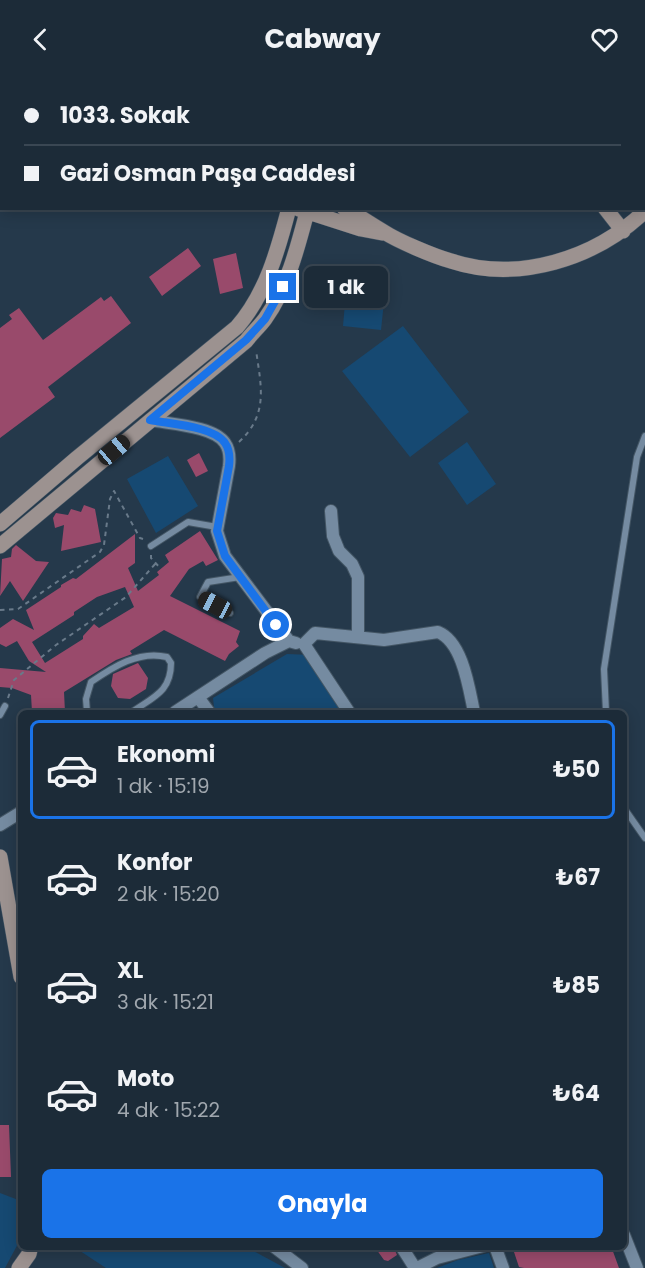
<!DOCTYPE html>
<html lang="tr">
<meta charset="utf-8">
<style>
:root{--surface:#1c2b38;--page:#293743;--text:#f1f3f6;--muted:#a0a7ae;--line:#3a4753;--accent:#1a73e8}
body{margin:0;font-family:Poppins,sans-serif;background:var(--page);color:var(--text);height:100vh;display:flex;flex-direction:column;font-size:22px;white-space:nowrap}
*{box-sizing:border-box;margin:0}
p{font-size:20px;color:var(--muted)}
.icon{flex:none;width:33px;height:33px;fill:none;stroke:currentColor;stroke-width:2;stroke-linecap:round;stroke-linejoin:round}
.map{position:relative;flex:1;overflow:hidden}
.details{position:absolute;left:18px;top:632px;width:609px;height:540px;display:flex;flex-direction:column;background:var(--surface);border-radius:9px;box-shadow:0 3px 15px #0003,0 0 0 2px var(--line)}
.details>*{flex:none}
.top-card{position:absolute;left:0px;top:0px;width:645px;height:132px;box-shadow:0 3px 15px #0003,0 0 0 2px var(--line);display:grid;align-content:center;height:132px;padding:0 24px;background:var(--surface)}
.end{position:absolute;width:27px;height:27px;margin:-14px;border:8px solid #1a73e8;background:#fff;box-shadow:0 0 0 3px #fff}
.from{border-radius:50%}
.bubble{position:absolute;height:42px;border-radius:9px;background:var(--surface);box-shadow:0 3px 15px #0003,0 0 0 2px var(--line);font-size:20px;font-weight:700;line-height:42px;text-align:center}
.car{position:absolute;width:18px;height:36px;margin:-18px -9px;border-radius:8px;box-shadow:0 0 4px 2px #0007;background:linear-gradient(#222 24%,#8ab4d8 0 40%,#222 0 76%,#8ab4d8 0 86%,#222 0)}
.top-card b{display:flex;align-items:center;gap:21px;height:57px;font-size:22px}
.top-card b+b{border-top:2px solid var(--line)}
.top-card i{width:15px;height:15px;background:var(--text)}
ul{padding:10px 0 0;list-style:none}
li{display:flex;align-items:center;gap:18px;height:99px;margin:0 12px 9px;padding:0 12px;border:3px solid transparent;border-radius:9px}
li div{flex:1}
li b{display:block;font-size:22px}
li em{font-style:normal;font-weight:700}
li.current{border-color:var(--accent)}
li>.icon{width:54px;height:54px;stroke-width:1.5}
.action{display:flex;gap:12px;margin-top:auto;padding:12px 24px}
.action a{flex:1;height:69px;border-radius:9px;background:var(--accent);color:#fff;font-size:24px;font-weight:700;line-height:69px;text-align:center}
header{display:flex;justify-content:space-between;align-items:center;height:78px;padding:0 24px;background:var(--surface);font-size:27px;font-weight:700}
.map>svg:first-child{display:block}
.green{fill:#164972}
.building{fill:#994a6b;fill-rule:evenodd}
.lines{fill:none;stroke-linecap:round;stroke-linejoin:round}
.lane-casing{stroke:#435564;stroke-width:8}
.street-casing{stroke:#435564;stroke-width:14}
.secondary-casing{stroke:#435564;stroke-width:16}
.path{stroke:#697a8a;stroke-width:2;stroke-dasharray:4.5 4.5;stroke-linecap:butt}
.lane{stroke:#758ba1;stroke-width:6}
.street{stroke:#758ba1;stroke-width:12}
.secondary{stroke:#9c9290;stroke-width:15}
.route{stroke:#1a73e8;stroke-width:8}
</style>
<header><svg class="icon" aria-label="back" viewBox="0 0 24 24"><path d="M15 5l-7 7 7 7"/></svg>Cabway<svg class="icon" aria-label="heart" viewBox="0 0 24 24"><path d="M12 20l-8-8c-3-5 5-10 8-4 3-6 11-1 8 4z"/></svg></header>
<div class="map">
<svg width="645" height="1190" viewBox="0 0 645 1190">
<rect width="100%" height="100%" fill="#25394b"/>
<path class="green" d="M348,191L387,195L381,252L343,248Z
M403,248L469,334L410,379L342,293Z
M467,364L496,406L467,427L438,385Z
M168,378L198,428L156,455L127,401Z
M287,576L311,577L345,634H218L214,629L213,620Z
M0,1115L21,1123V1160L5,1190H0Z
M74,1169H246L285,1190H106Z
M489,1175L494,1190H437L458,1182Z"/>
<path class="building" d="M188,170L201,188L162,218L149,199Z
M236,175L243,210L220,216L213,181Z
M111,218L131,245L48,309L55,319L0,360V250L12,241L9,237L19,230L43,262L101,219L104,223Z
M199,375L208,393L196,399L187,382Z
M84,427L95,431L101,464L61,473L64,447L55,450L53,440L56,435L68,437L71,431L81,434Z
M200,453L218,482L206,488L203,483L189,491L170,518L240,553L236,564L239,568L229,576L225,583L164,552L130,573L132,576L116,582L64,614L65,634H32L31,617L12,610L0,609V590L46,594L29,583L17,563L6,569L0,566V550L13,541L34,552L26,532L61,509V507L73,500L76,501L135,456V485L128,490L138,513L159,497L157,494L169,484L165,477ZM125,509L134,529L99,550L94,546L83,558V561L45,585L32,564L74,537V534L97,519Z
M16,467L36,483L49,484L23,523L10,503L0,518L2,481L11,479L12,471Z
M138,585L148,600L146,611L130,621L118,620L111,608L113,596Z
M0,1047H9L11,1099H0Z
M374,1168H393L397,1177L388,1183L384,1182Z
M512,1168H611L619,1190H524L519,1189Z"/>
<g class="lines">
<defs>
<path id="lane" d="M151,468L188,444L217,449
M230,535L200,519L208,504L240,499
M87,634L86,621L91,604C113,589 139,572 167,579L171,585C171,614 153,619 132,634
M606,634L604,591L637,379L645,358
M0,637L5,628
M624,730L645,760"/>
<path id="street" d="M94,0L97,2
M211,0L212,2
M310,0L311,2
M456,0H467
M7,2L11,0
M233,2L237,0
M617,2L618,0
M150,342C169,346 214,348 225,365C230,372 230,380 229,388L217,453L225,478L289,563
M331,433L333,458L339,473L352,486L358,499V559
M304,566L315,555L384,562L438,554C463,564 469,611 474,634
M304,566L349,634
M198,619L209,634
M175,634L265,575L289,563L296,565
M0,747L21,734
M624,1157L637,1190
M273,1168L302,1190
M401,1168L415,1190
M495,1168L503,1190
M417,1190L437,1180L483,1168"/>
<path id="secondary" d="M295,0L296,2
M518,0L519,2
M344,130C358,137 370,146 384,154C398,163 433,178 451,183C518,205 595,181 645,133
M605,130L623,153
M299,131L361,151L382,155
M0,446L77,380L237,249C266,216 278,172 289,130
M0,468L246,263C252,255 259,249 265,241C288,209 298,168 308,130
M0,779L21,899
M19,1190L29,1176L31,1168"/>
</defs>
<use href="#lane" class="lane-casing"/>
<use href="#street" class="street-casing"/>
<use href="#secondary" class="secondary-casing"/>
<path class="path" d="M177,0L184,2
M642,2V0
M644,28L645,29
M239,364C269,336 261,308 256,272
M151,477V480L161,491
M0,532L18,531L100,474L104,467L110,421L114,413L140,460L143,461
M8,620L14,602L56,567L126,519L156,485"/>
<use href="#lane" class="lane"/>
<use href="#street" class="street"/>
<use href="#secondary" class="secondary"/>
</g>
<g class="lines">
<path class="route" d="M276,547L225,478L217,453L229,388C230,380 230,372 225,365C214,348 169,346 150,342L246,262L265,241L283,209"/>
</g>
</svg>
<i class="end from" style="left:276px;top:547px"></i>
<i class="end" style="left:283px;top:209px"></i>
<div class="bubble" style="left:304px;top:188px;width:84px">1 dk</div>
<i class="car" style="left:114px;top:372px;rotate:50deg"></i>
<i class="car" style="left:215px;top:527px;rotate:298deg"></i>
<div class="top-card">
<b><i class="from"></i>1033. Sokak</b>
<b><i></i>Gazi Osman Paşa Caddesi</b>
</div>
<section class="details">
<ul>
<li class="current"><svg class="icon" aria-label="car" viewBox="0 0 24 24"><path d="M5 17H2v-5l4-1 3-4h7l3 4 3 1v5h-3M9 17h6M6 11h13"/><circle cx="7" cy="17" r="2"/><circle cx="17" cy="17" r="2"/></svg><div><b>Ekonomi</b><p>1 dk · 15:19</p></div><em>₺50</em></li>
<li><svg class="icon" aria-label="car" viewBox="0 0 24 24"><path d="M5 17H2v-5l4-1 3-4h7l3 4 3 1v5h-3M9 17h6M6 11h13"/><circle cx="7" cy="17" r="2"/><circle cx="17" cy="17" r="2"/></svg><div><b>Konfor</b><p>2 dk · 15:20</p></div><em>₺67</em></li>
<li><svg class="icon" aria-label="car" viewBox="0 0 24 24"><path d="M5 17H2v-5l4-1 3-4h7l3 4 3 1v5h-3M9 17h6M6 11h13"/><circle cx="7" cy="17" r="2"/><circle cx="17" cy="17" r="2"/></svg><div><b>XL</b><p>3 dk · 15:21</p></div><em>₺85</em></li>
<li><svg class="icon" aria-label="car" viewBox="0 0 24 24"><path d="M5 17H2v-5l4-1 3-4h7l3 4 3 1v5h-3M9 17h6M6 11h13"/><circle cx="7" cy="17" r="2"/><circle cx="17" cy="17" r="2"/></svg><div><b>Moto</b><p>4 dk · 15:22</p></div><em>₺64</em></li>
</ul>
<div class="action"><a>Onayla</a></div>
</section>
</div>
